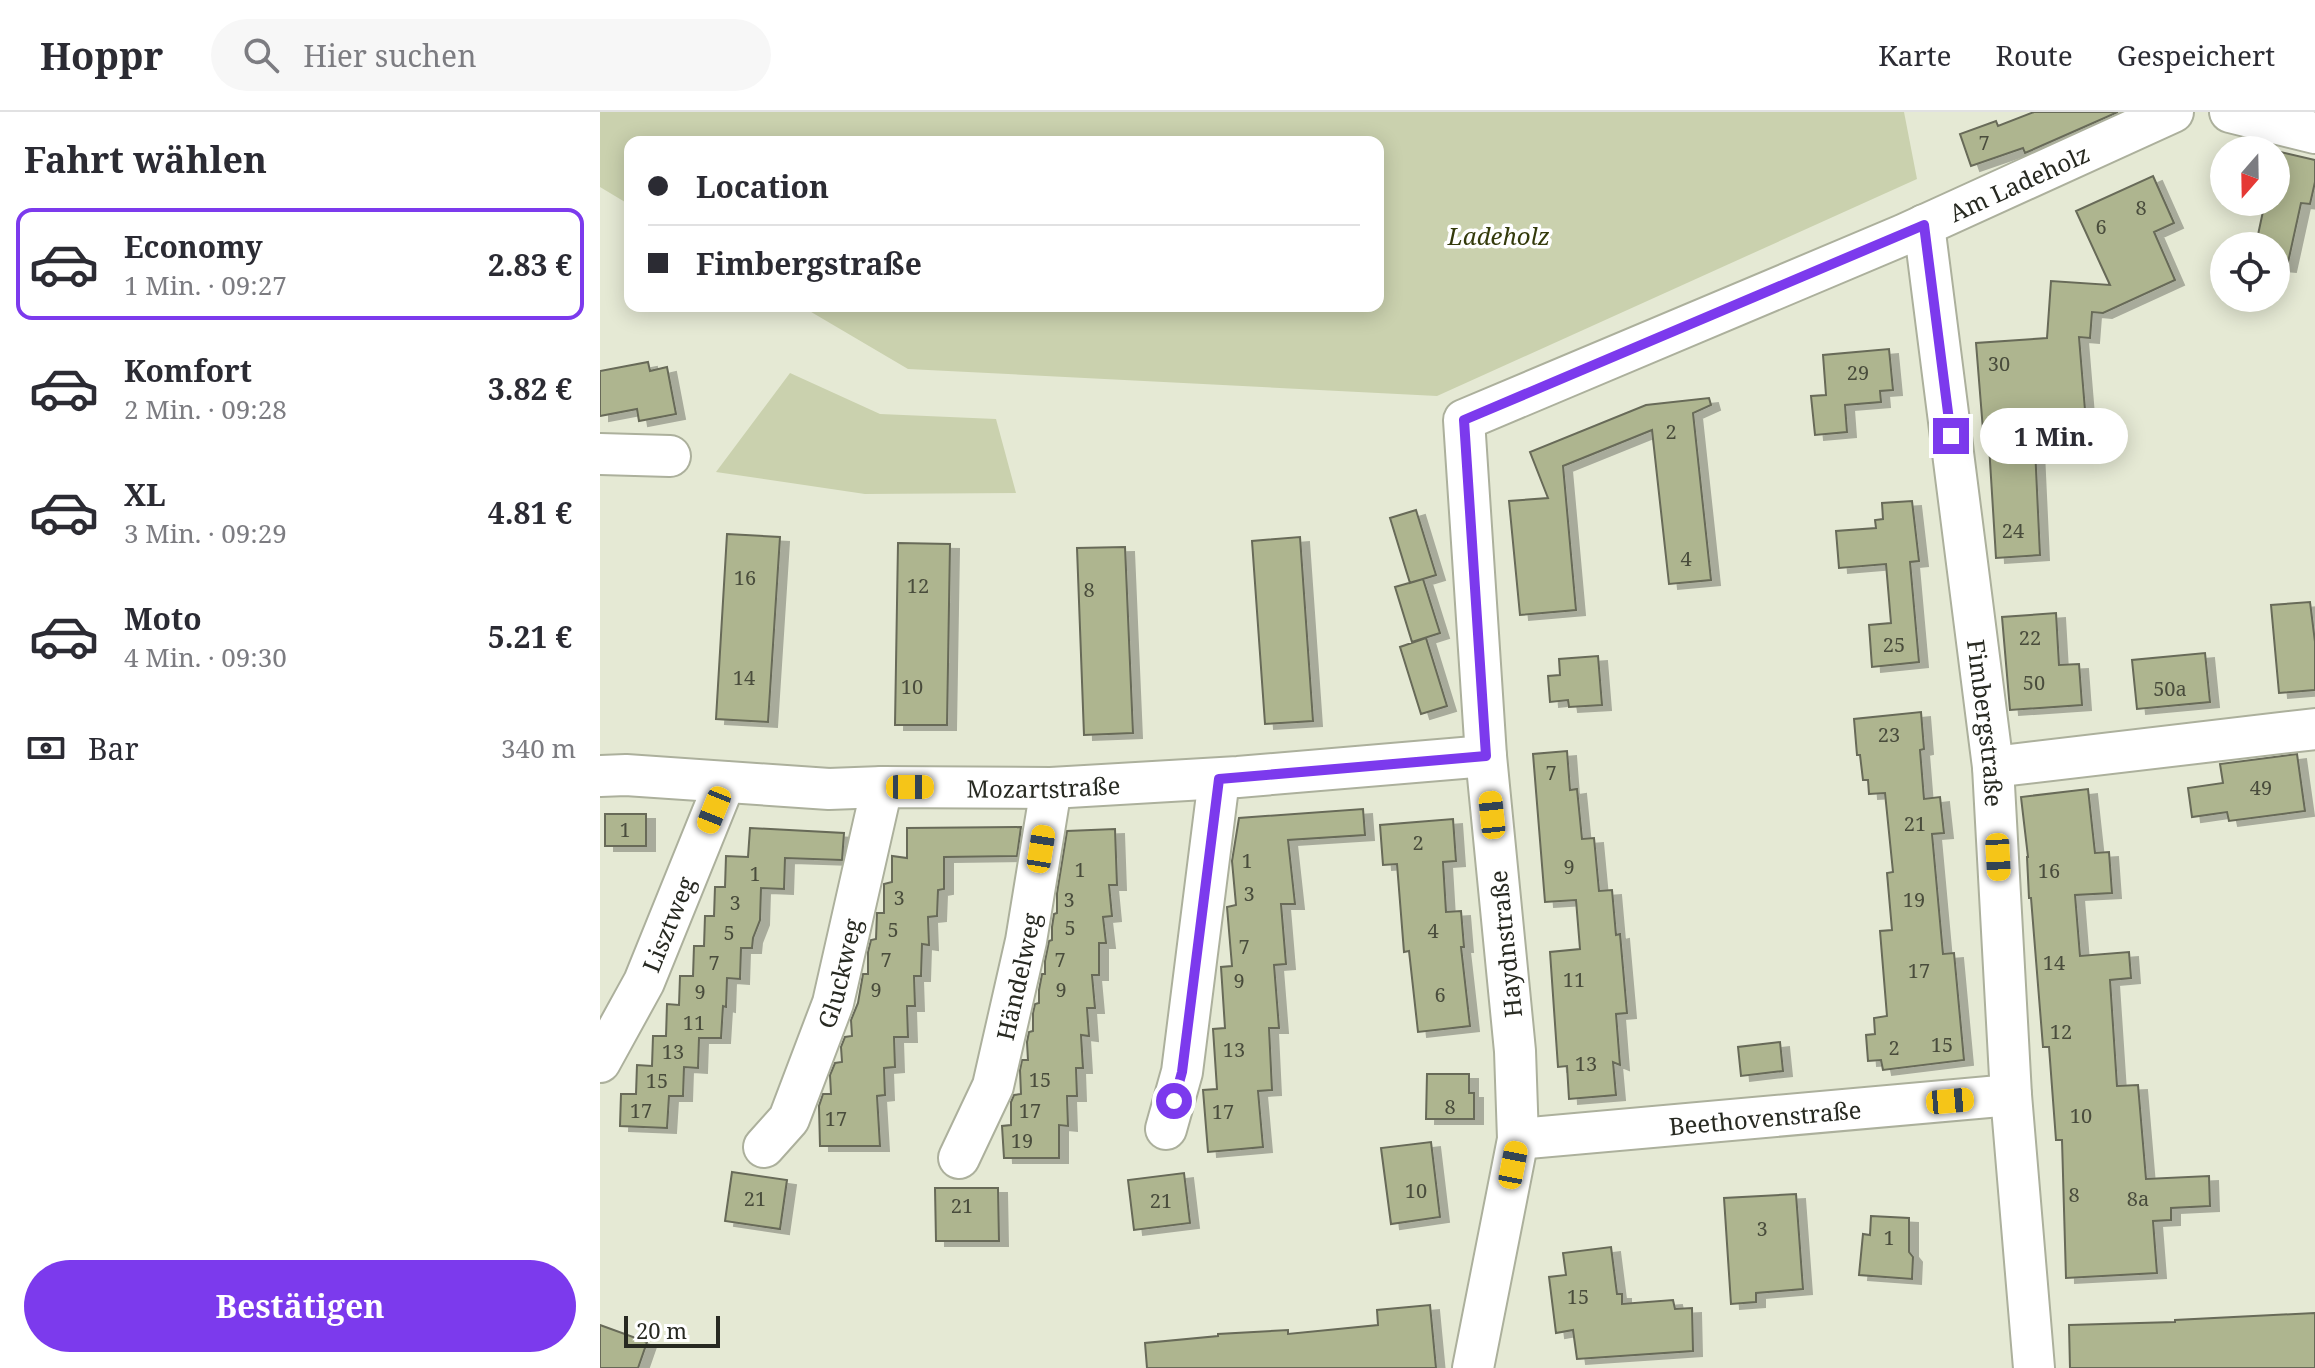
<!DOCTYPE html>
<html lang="de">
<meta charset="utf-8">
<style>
:root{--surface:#fff;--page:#f7f7f7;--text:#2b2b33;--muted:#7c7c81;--line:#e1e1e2;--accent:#7c3aed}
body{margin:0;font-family:"Noto Serif",serif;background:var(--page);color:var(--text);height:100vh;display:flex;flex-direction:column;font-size:30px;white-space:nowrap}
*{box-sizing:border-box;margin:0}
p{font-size:26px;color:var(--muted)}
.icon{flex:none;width:44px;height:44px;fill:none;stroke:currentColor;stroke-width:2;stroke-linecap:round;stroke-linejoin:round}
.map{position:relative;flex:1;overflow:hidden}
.details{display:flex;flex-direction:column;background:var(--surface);width:600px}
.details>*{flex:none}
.hud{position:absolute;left:24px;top:24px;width:760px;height:176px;border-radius:16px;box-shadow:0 4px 20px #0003;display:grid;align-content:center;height:176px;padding:0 24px;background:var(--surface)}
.needle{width:52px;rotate:200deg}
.controls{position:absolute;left:1610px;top:24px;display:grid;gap:16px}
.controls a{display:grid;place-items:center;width:80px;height:80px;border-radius:50%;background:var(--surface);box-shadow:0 4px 20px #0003;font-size:40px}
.scale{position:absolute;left:24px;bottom:20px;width:96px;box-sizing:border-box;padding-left:8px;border:4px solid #272921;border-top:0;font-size:22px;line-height:28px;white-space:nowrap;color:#272921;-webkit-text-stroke:6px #fff;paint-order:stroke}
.end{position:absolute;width:36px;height:36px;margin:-18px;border:10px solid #7c3aed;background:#fff;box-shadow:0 0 0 4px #fff}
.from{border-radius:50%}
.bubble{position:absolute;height:56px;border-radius:28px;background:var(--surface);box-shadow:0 4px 20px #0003;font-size:26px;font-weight:700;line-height:56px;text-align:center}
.car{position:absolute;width:24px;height:48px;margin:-24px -12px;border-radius:10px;box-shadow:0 0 6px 2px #0007;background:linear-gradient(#f5c518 24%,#345 0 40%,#f5c518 0 76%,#345 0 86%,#f5c518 0)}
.hud b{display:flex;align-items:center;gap:28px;height:76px;font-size:30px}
.hud b+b{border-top:2px solid var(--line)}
.hud i{width:20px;height:20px;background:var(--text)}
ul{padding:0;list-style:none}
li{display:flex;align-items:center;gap:24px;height:112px;margin:0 16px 12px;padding:0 8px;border:4px solid transparent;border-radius:16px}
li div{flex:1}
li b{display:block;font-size:30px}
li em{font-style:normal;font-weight:700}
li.active{border-color:var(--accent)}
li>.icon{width:72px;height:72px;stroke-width:1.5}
h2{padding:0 24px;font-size:36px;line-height:96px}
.pay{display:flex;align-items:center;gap:20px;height:88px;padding:0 24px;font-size:30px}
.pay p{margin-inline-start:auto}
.button{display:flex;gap:16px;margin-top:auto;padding:16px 24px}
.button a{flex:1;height:92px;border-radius:48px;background:var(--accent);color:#fff;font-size:32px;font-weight:700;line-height:92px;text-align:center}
header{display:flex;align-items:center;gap:48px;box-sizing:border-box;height:112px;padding:0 40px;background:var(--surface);border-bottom:2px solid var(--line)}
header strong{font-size:38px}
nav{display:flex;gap:44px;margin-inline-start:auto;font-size:28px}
.search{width:560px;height:72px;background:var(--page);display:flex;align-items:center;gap:20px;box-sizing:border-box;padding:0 28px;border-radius:44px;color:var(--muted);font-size:30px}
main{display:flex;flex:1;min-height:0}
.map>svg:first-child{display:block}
.green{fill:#cad1ae}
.building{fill:#aeb58f;stroke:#676a58;stroke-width:2;filter:url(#shadow)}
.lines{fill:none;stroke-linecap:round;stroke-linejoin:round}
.minor-casing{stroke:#acb09c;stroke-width:44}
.minor{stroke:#fff;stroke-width:40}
.route{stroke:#7c3aed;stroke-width:10}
.labels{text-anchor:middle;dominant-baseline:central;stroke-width:7;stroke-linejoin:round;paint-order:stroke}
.number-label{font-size:20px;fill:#494c3c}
.street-label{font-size:24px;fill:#272921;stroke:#fff}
.park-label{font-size:24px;font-style:italic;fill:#343a0b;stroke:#fff}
</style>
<header>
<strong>Hoppr</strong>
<div class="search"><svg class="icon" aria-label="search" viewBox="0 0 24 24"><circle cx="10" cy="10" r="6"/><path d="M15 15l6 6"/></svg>Hier suchen</div>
<nav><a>Karte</a><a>Route</a><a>Gespeichert</a></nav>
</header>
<main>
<section class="details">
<h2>Fahrt wählen</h2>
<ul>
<li class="active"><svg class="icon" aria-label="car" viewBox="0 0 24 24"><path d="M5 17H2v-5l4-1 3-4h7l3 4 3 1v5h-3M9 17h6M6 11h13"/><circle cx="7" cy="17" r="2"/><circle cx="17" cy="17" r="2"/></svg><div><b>Economy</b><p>1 Min. · 09:27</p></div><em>2.83 €</em></li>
<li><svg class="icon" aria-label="car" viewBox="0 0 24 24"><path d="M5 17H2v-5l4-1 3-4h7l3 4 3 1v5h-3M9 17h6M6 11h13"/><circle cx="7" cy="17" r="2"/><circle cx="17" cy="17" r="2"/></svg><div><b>Komfort</b><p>2 Min. · 09:28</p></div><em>3.82 €</em></li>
<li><svg class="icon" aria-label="car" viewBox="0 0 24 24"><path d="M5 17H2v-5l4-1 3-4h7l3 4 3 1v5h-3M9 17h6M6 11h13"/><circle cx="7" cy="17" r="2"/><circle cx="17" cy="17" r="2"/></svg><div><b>XL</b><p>3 Min. · 09:29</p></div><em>4.81 €</em></li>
<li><svg class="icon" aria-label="car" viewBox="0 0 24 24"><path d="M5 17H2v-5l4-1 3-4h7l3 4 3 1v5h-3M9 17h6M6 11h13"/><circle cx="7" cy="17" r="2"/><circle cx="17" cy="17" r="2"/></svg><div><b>Moto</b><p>4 Min. · 09:30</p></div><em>5.21 €</em></li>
</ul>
<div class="pay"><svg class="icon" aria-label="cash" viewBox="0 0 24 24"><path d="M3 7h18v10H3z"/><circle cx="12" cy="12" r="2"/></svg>Bar<p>340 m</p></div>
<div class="button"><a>Bestätigen</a></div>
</section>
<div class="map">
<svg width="1715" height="1256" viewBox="0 0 1715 1256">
<defs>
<filter id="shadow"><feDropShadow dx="9" dy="5" stdDeviation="0" flood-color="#0004"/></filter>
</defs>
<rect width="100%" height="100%" fill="#e5e9d4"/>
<path class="green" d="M0,0H1304L1317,67L837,284L308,257L201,194H778V30H30V93L0,75Z
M190,261L280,302L396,307L416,381L265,382L116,360Z"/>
<path class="building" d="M1434,0H1518L1425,41L1423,36L1371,54L1360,22L1396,9L1398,14Z
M1676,39L1715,48V70L1710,92L1701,91L1687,155L1676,154V134L1656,132L1665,90H1676Z
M1553,64L1574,111L1554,120L1575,168L1503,201L1492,200L1490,226L1479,225L1486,310L1434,314L1440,443L1396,446L1388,317L1383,318L1376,231L1447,226L1451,169L1510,173L1476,99Z
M1289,237L1293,278L1280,279L1281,290L1245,293L1247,320L1215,323L1211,284L1226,283L1223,243Z
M48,250L50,259L67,255L76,302L39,309L37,297L0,304V259Z
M1109,286L1111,293L1093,301L1111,468L1069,472L1052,318L963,354L976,498L920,503L909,389L948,386L930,340L1046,293Z
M1312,389L1319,449L1310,450L1319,550L1272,555L1269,513L1291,511L1286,452L1239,456L1236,419L1276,416L1275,408L1283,407L1282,391Z
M816,398L836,463L810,471L790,406Z
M127,422L180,425L168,610L116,607Z
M700,425L713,609L665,612L652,429Z
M298,431L350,432L347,613H295Z
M525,435L533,621L484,623L477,436Z
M823,467L840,521L812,530L795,475Z
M1710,490L1715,530V578L1679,581L1671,493Z
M1456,501L1459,553L1479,552L1482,593L1410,598L1402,505Z
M826,526L847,594L821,602L800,535Z
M1605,541L1610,590L1537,597L1532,548Z
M998,544L1002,593L969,595L968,588L950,590L948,564L960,563L959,547Z
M1321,600L1324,637L1320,638L1324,687L1340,685L1344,721L1332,722L1343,842L1354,841L1364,948L1283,958L1281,948L1268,949L1266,923L1275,922L1274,906L1287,904L1280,819L1292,818L1287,761L1293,760L1285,681L1269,682L1268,668H1263L1260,643H1257L1254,607Z
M967,639L970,678L977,677L982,727L994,726L999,779L1012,778L1016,823L1020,822L1027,901L1016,902L1020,953L1013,950L1016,983L969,987L967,954L958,955L950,840L980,837L976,788L945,790L933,642Z
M1697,642L1705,699L1629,709L1627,700L1592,705L1588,676L1623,671L1620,652Z
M1488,677L1495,741L1509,740L1512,781L1475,783L1480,844L1529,840L1531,866L1510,868L1517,974L1538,973L1546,1067L1609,1064L1610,1094L1571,1096V1108L1553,1109L1557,1161L1466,1166L1462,1028H1456L1449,935H1443L1431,786H1429L1427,745H1428L1421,685Z
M763,697L765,723L688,728L695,792H681L686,852L674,853L679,916H669L672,978L658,979L663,1035L608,1040L603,978L617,977L613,917L625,916L621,855L632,854L627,795L636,793L632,749L639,706Z
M5,702H46V734H5Z
M853,707L856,749L843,750L846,800L861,799L864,835H861L870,914L818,920L809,839L804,840L797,752L783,753L780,713Z
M421,715L417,744L344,745V777L338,778L337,804L328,805L329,833L322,832L321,864H314L315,894H307L308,925H294L295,955L284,956L285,983L277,984L280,1034H220L219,994L223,982H231L230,963L235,951L242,950L241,935L245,925L252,924L251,908L258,891L263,862H268V840L271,828L276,827L277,801H284V772L292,770V744L307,746V716Z
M150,716L244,721L242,748L185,746L184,777L161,776L160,808L153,826L152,836H141L140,867L127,866L126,895L123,894L121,926H99L98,956L84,955L83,984H69L67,1016L20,1014L21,982H36L37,953L52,954L53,924H66L67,892L79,893L80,864H93L94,834H104L105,804H114L115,775H125L126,744L148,745Z
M515,717L517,773H509L512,804L503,805L506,831H499V863H492L495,896H487L489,924L481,923L483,956H476L477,984H467L468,1014L459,1013V1046H404L402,1014L411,1013V990L414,983L421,982L420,958L422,948H428L427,930L429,920L433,919V901L435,892L439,891V878L442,862H445V849L449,829L452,828V815L454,802L457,801V781L467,719Z
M1180,930L1183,959L1141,964L1138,935Z
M827,962H869V981H874V1007H826Z
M831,1030L840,1105L791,1112L781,1036Z
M132,1060L187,1068L180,1117L125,1109Z
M584,1061L590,1111L534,1118L528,1068Z
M335,1076H398L399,1129H336Z
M1196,1082L1203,1177L1156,1181V1190L1131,1192L1124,1086Z
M1271,1104L1309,1106V1140L1313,1145L1312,1167L1259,1163L1263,1122L1270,1123Z
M1011,1135L1017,1182H1022V1192L1073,1188L1075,1197L1092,1196L1093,1239L977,1247L973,1218L956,1221L949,1165L966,1163L963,1141Z
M830,1193L836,1256H547L545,1231L618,1224V1222L688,1218V1222L778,1213L777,1198Z
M1715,1201V1256H1470L1469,1213L1575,1210V1208Z
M0,1213L47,1230L38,1256H0Z"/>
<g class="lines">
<defs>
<g id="minor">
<path d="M1630,0L1715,21"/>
<path id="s1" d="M1324,113L1393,655L1411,983L1434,1256"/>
<path d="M0,342L70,344"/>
<path d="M1393,655L1715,617"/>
<path id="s2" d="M0,664L26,663L229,677L282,675L451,676L638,665L886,644"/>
<path id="s3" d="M0,950L44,870L125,670"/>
<path d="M566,1017L582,960L619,667"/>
<path id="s4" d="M918,1027L1411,983"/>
<path id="s5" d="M164,1035L189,1007L233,891L282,675"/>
<path id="s6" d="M359,1046L393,974L426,829L451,676"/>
<path id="s7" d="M873,1256L918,1027L915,939L886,644L864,308L1303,123L1573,0"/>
</g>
</defs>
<use href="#minor" class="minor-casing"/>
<use href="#minor" class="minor"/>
</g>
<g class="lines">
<path class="route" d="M574,989L582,960L619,667L886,644L864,308L1324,113L1351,324"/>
</g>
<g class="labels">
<g class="number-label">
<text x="1384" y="30">7</text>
<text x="1541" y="95">8</text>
<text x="1501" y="114">6</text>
<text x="1399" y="251">30</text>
<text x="1258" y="260">29</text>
<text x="1071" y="319">2</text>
<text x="1413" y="418">24</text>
<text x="1086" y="446">4</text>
<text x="145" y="465">16</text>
<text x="318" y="473">12</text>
<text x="489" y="477">8</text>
<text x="1430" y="525">22</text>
<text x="1294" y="532">25</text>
<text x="144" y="565">14</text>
<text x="1434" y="570">50</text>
<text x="312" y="574">10</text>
<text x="1570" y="576">50a</text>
<text x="1289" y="622">23</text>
<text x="951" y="660">7</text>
<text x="1661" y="675">49</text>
<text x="1315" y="711">21</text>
<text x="25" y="717">1</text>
<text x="818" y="730">2</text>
<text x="647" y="748">1</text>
<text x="969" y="754">9</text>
<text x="480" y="757">1</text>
<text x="1449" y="758">16</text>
<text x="155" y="761">1</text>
<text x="649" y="781">3</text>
<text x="299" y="785">3</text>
<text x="469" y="787">3</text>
<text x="1314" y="787">19</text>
<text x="135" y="790">3</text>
<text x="470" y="815">5</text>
<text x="293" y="817">5</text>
<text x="833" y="818">4</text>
<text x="129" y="820">5</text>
<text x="644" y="834">7</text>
<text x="286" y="847">7</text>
<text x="460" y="847">7</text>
<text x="114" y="850">7</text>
<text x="1454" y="850">14</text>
<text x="1319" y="858">17</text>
<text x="974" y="867">11</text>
<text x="639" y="868">9</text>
<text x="276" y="877">9</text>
<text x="461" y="877">9</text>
<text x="100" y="879">9</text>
<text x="840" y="882">6</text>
<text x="94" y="910">11</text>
<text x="1461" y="919">12</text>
<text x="1342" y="932">15</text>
<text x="1294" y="935">2</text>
<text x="634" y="937">13</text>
<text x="73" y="939">13</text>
<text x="986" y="951">13</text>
<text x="440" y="967">15</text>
<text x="57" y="968">15</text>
<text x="850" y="994">8</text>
<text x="41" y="998">17</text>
<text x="430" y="998">17</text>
<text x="623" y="999">17</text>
<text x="1481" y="1003">10</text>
<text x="236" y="1006">17</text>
<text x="422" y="1028">19</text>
<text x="816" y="1078">10</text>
<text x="1474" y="1082">8</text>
<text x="155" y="1086">21</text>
<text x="1538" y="1086">8a</text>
<text x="561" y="1088">21</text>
<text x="362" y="1093">21</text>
<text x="1162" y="1116">3</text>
<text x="1289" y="1125">1</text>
<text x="978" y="1184">15</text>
</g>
<g class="street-label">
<text stroke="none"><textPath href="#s7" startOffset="1558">Am Ladeholz</textPath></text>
<text stroke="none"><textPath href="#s1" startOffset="502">Fimbergstraße</textPath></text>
<text stroke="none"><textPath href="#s2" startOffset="444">Mozartstraße</textPath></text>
<text stroke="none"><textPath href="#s3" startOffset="154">Lisztweg</textPath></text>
<text transform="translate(905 832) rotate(-96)">Haydnstraße</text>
<text stroke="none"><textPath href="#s5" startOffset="192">Gluckweg</textPath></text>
<text stroke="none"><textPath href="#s6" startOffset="192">Händelweg</textPath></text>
<text stroke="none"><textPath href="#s4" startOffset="248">Beethovenstraße</textPath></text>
</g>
<g class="park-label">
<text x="899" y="123">Ladeholz</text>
</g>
</g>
</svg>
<div class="controls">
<a><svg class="needle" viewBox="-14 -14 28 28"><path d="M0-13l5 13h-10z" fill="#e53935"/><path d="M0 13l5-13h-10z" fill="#7c7c81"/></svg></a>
<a><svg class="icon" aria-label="locate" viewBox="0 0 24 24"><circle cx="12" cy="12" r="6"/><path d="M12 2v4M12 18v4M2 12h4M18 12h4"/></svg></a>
</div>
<div class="scale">20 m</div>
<i class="end from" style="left:574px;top:989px"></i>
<i class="end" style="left:1351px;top:324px"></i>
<div class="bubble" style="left:1380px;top:296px;width:148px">1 Min.</div>
<i class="car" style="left:310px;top:675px;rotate:90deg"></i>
<i class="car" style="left:114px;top:698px;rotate:202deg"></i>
<i class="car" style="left:892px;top:703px;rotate:354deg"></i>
<i class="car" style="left:441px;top:737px;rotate:9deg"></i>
<i class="car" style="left:1398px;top:745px;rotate:177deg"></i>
<i class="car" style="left:1350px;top:989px;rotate:85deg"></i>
<i class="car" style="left:913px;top:1053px;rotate:11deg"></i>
<div class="hud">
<b><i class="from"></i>Location</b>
<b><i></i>Fimbergstraße</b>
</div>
</div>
</main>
